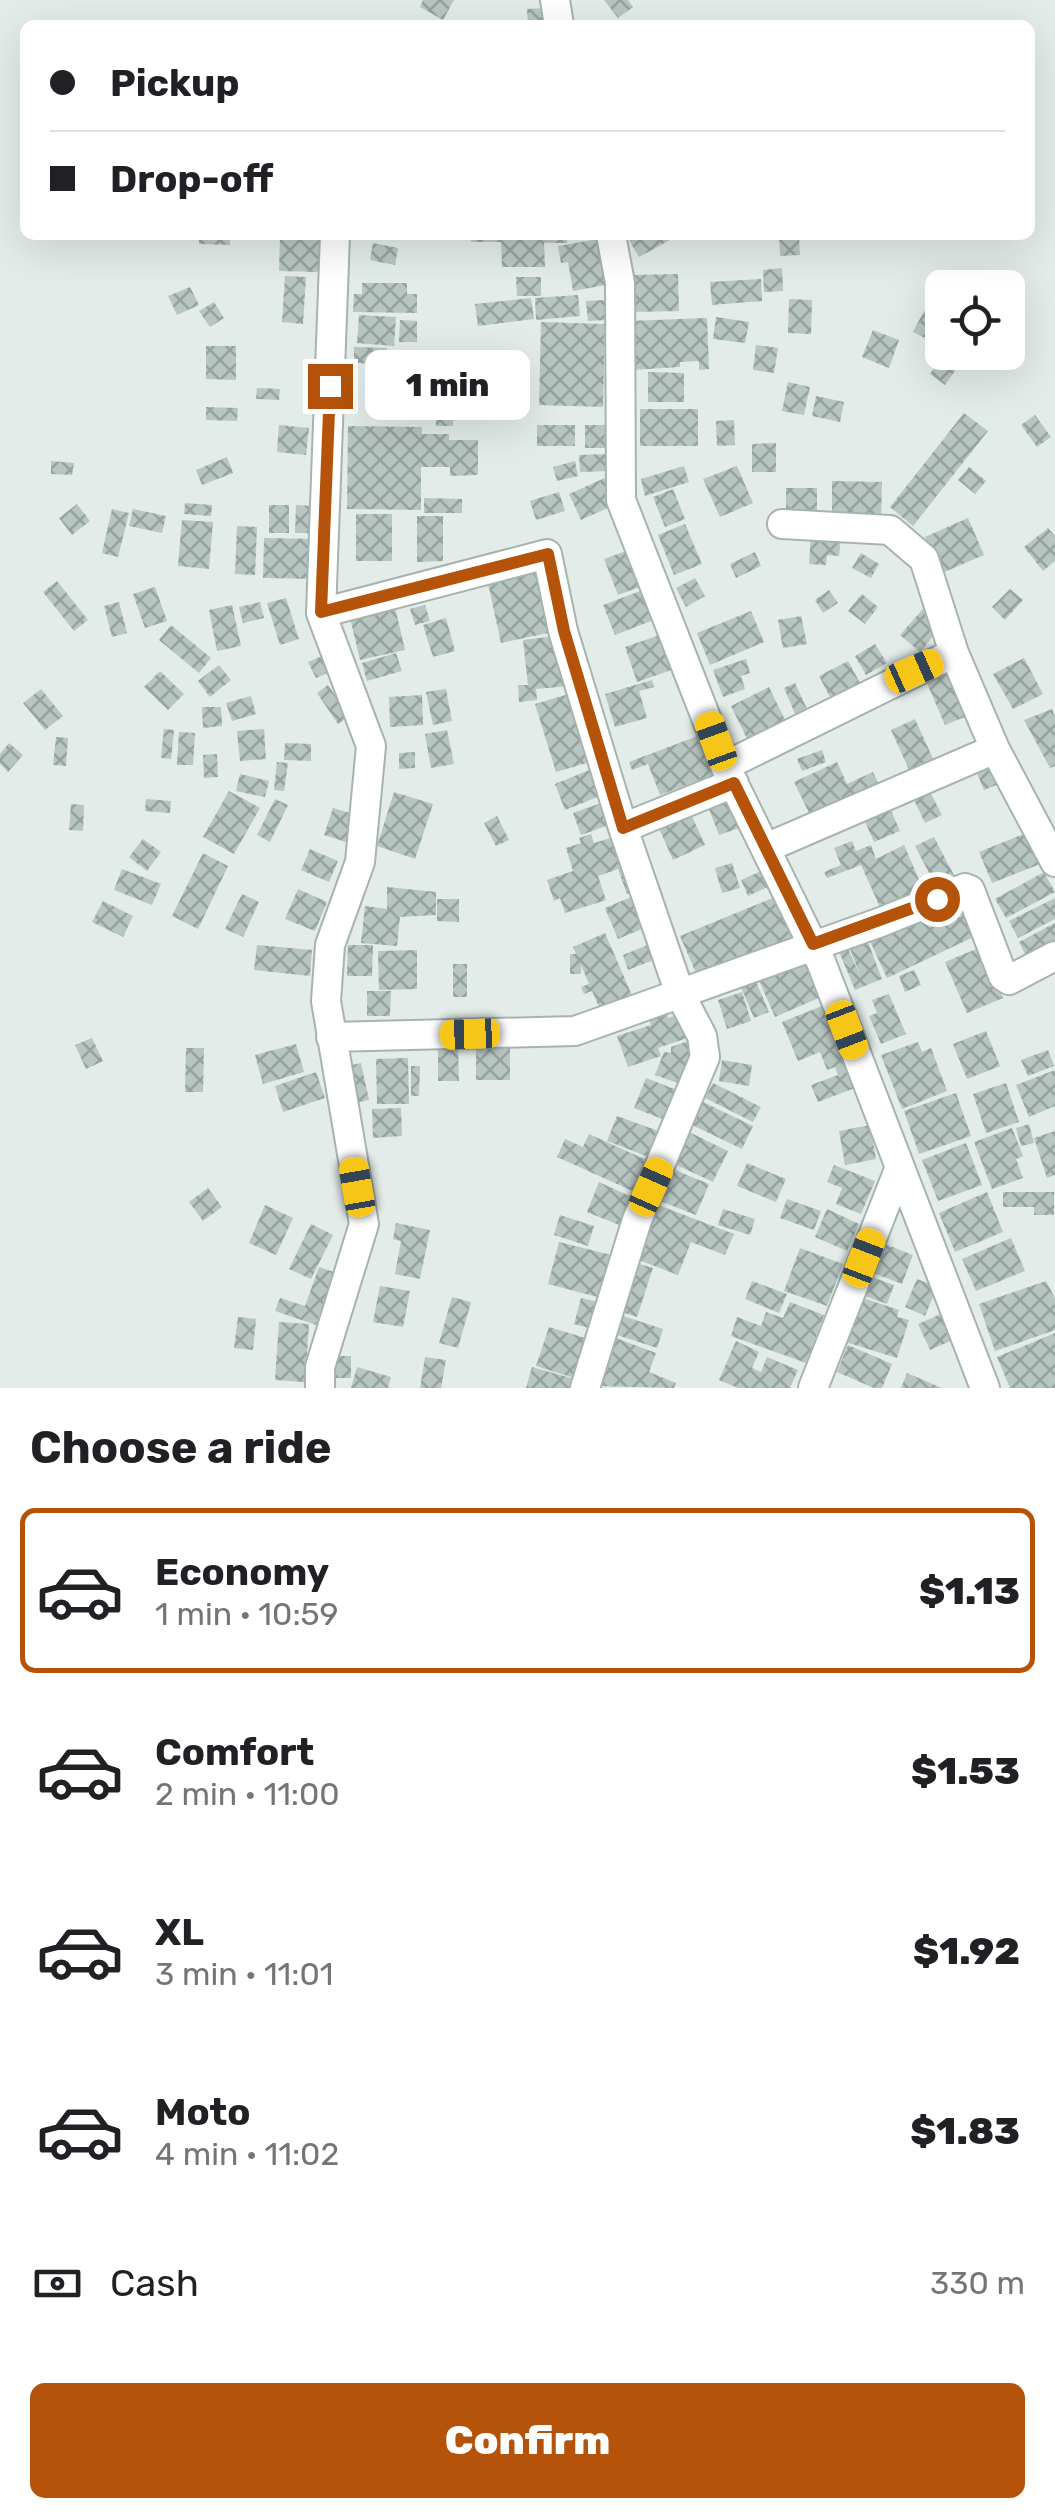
<!DOCTYPE html>
<meta charset="utf-8">
<style>
:root{--surface:#fff;--page:#f2f2f2;--text:#202124;--muted:#757577;--line:#e0e0e0;--accent:#b45309}
body{margin:0;font-family:Rubik,sans-serif;background:var(--page);color:var(--text);height:100vh;display:flex;flex-direction:column;font-size:38px;white-space:nowrap}
*{box-sizing:border-box;margin:0}
p{font-size:32px;color:var(--muted)}
.icon{flex:none;width:55px;height:55px;fill:none;stroke:currentColor;stroke-width:2;stroke-linecap:round;stroke-linejoin:round}
.map{position:relative;height:1388px;overflow:hidden}
.drawer{display:flex;flex-direction:column;background:var(--surface);flex:1}
.drawer>*{flex:none}
.banner{position:absolute;left:20px;top:20px;width:1015px;height:220px;border-radius:15px;box-shadow:0 10px 40px #0002;display:grid;align-content:center;height:220px;padding:0 30px;background:var(--surface)}
.fabs{position:absolute;left:925px;top:270px;display:grid;gap:20px}
.fabs a{display:grid;place-items:center;width:100px;height:100px;border-radius:15px;background:var(--surface);box-shadow:0 10px 40px #0002;font-size:50px}
.end{position:absolute;width:45px;height:45px;margin:-22px;border:12px solid #b45309;background:#fff;box-shadow:0 0 0 5px #fff}
.from{border-radius:50%}
.bubble{position:absolute;height:70px;border-radius:15px;background:var(--surface);box-shadow:0 10px 40px #0002;font-size:32px;font-weight:800;line-height:70px;text-align:center}
.car{position:absolute;width:30px;height:60px;margin:-30px -15px;border-radius:12px;box-shadow:0 0 8px 2px #0007;background:linear-gradient(#f5c518 24%,#345 0 40%,#f5c518 0 76%,#345 0 86%,#f5c518 0)}
.banner b{display:flex;align-items:center;gap:35px;height:95px;font-size:38px}
.banner b+b{border-top:2px solid var(--line)}
.banner i{width:25px;height:25px;background:var(--text)}
ul{padding:0;list-style:none}
li{display:flex;align-items:center;gap:30px;height:165px;margin:0 20px 15px;padding:0 10px;border:5px solid transparent;border-radius:15px}
li div{flex:1}
li b{display:block;font-size:38px}
li em{font-style:normal;font-weight:800}
li.current{border-color:var(--accent)}
li>.icon{width:90px;height:90px;stroke-width:1.5}
h2{padding:0 30px;font-size:45px;line-height:120px}
.pay{display:flex;align-items:center;gap:25px;height:110px;padding:0 30px;font-size:38px}
.pay p{margin-inline-start:auto}
.button{display:flex;gap:20px;margin-top:auto;padding:20px 30px}
.button a{flex:1;height:115px;border-radius:15px;background:var(--accent);color:#fff;font-size:40px;font-weight:800;line-height:115px;text-align:center}
.map>svg:first-child{display:block}
.building{fill:url(#building-cross-hatch)}
.lines{fill:none;stroke-linecap:round;stroke-linejoin:round}
.minor-casing{stroke:#a6b4b0;stroke-width:32}
.minor{stroke:#fff;stroke-width:28}
.route{stroke:#b45309;stroke-width:12}
</style>
<div class="map">
<svg width="1055" height="1388" viewBox="0 0 1055 1388">
<defs>
<pattern id="building-cross-hatch" width="8" height="8" patternUnits="userSpaceOnUse" patternTransform="scale(2.5)"><rect width="8" height="8" fill="#b8c6c2"/><path d="M0 0l8 8M0 8l8-8" fill="none" stroke="#95a29f"/></pattern>
</defs>
<rect width="100%" height="100%" fill="#e3ece9"/>
<path class="building" d="M423,0H454L443,20L420,7Z
M604,0H628L633,7L618,18Z
M547,8L548,25H528L527,9Z
M199,235H230V245L199,244Z
M280,235H320L319,272L279,271Z
M471,235H567V243H544L545,267H502L501,242H471Z
M626,235H679L639,257Z
M779,235H799L800,255L780,256Z
M598,239L606,285L573,291L568,262L561,263L558,246Z
M373,243L398,248L395,265L370,260Z
M782,268L783,291L764,292L763,270Z
M678,274L679,311L632,312V275Z
M285,276L306,277L303,324L282,322Z
M516,277H541V296H517Z
M761,279L762,301L712,305L710,282Z
M362,283H407V294H417V313L353,312L354,294H362Z
M190,287L199,305L177,315L168,296Z
M578,295L580,316L536,320L535,298Z
M531,298L534,319L478,326L475,304Z
M789,299L812,300L811,334L788,333Z
M605,300L607,320L588,321L586,301Z
M214,302L224,318L210,327L199,311Z
M924,311L942,320L933,342L913,332Z
M359,315L396,317L394,346L357,343Z
M716,317L749,322L745,343L713,339Z
M707,318L709,369L699,370V361L680,362V367L631,370L629,321Z
M400,320L417,321V342H399Z
M541,322L605,324L603,407L539,405Z
M873,330L899,340L889,368L862,357Z
M756,345L778,348L774,373L753,370Z
M206,346H236V380L206,379Z
M354,347L387,348L386,364L354,363Z
M394,350H425V379L393,378Z
M942,357L957,368L945,385L930,374Z
M648,372L684,373V402H648Z
M788,382L810,387L804,415L782,411Z
M257,388L280,389L279,400L256,399Z
M436,391H454L453,426H436Z
M816,396L844,402L840,422L812,416Z
M206,407L238,408L237,421L206,420Z
M640,409H698V446H640Z
M964,413L988,431L913,526L890,507Z
M1035,415L1051,437L1037,447L1021,425Z
M734,420L735,445L717,446L716,421Z
M279,425L309,428L306,455L277,452Z
M537,425H575V446H537Z
M585,425H606V448H585Z
M348,426L422,427V434H449V440H478V475L450,476V467H421V510L347,509Z
M776,443V472H752V444Z
M607,454V471L580,472L579,455Z
M227,457L233,473L202,485L196,470Z
M51,461L74,463L72,475L51,474Z
M575,461L578,476L557,481L553,467Z
M684,466L689,482L645,496L641,479Z
M737,466L753,503L720,517L703,479Z
M969,467L986,481L975,494L958,480Z
M607,477L619,503L581,520L569,494Z
M832,481L882,482L881,520L832,519Z
M786,488H817V513H786Z
M673,489L685,519L665,527L653,497Z
M559,492L565,511L536,520L530,501Z
M424,498L462,499V513H424Z
M185,503L212,505L211,516L184,514Z
M77,504L90,521L72,535L59,518Z
M269,505H289V533H269Z
M296,505L315,506L314,533H295Z
M112,509L129,513L118,557L102,553Z
M133,509L166,516L162,533L129,526Z
M356,514H392V561H356Z
M417,516H443V561L417,562Z
M968,518L984,555L942,573L925,537Z
M182,520L213,522L209,569L178,566Z
M685,524L702,564L674,575L658,535Z
M237,526L257,527L255,575L235,574Z
M1048,528L1055,536V561L1043,571L1024,547Z
M811,535L841,538L839,556L827,555L826,565L809,564Z
M264,538L315,539L314,579L263,578Z
M634,548L648,584L618,595L604,559Z
M755,552L761,566L736,578L730,564Z
M861,553L879,564L871,578L852,568Z
M542,562L557,631L501,643L486,574Z
M695,578L705,596L686,607L676,588Z
M57,581L88,620L74,631L43,592Z
M155,587L167,621L145,628L133,594Z
M648,588L659,618L615,635L603,605Z
M1010,589L1023,600L1005,620L992,607Z
M829,590L838,603L823,613L815,600Z
M862,594L878,607L865,624L848,611Z
M286,598L299,639L280,645L267,603Z
M393,599L405,650L360,660L348,609Z
M119,602L127,633L112,637L104,606Z
M260,602L264,618L243,623L239,607Z
M929,602L939,629L920,652L900,635Z
M232,605L241,646L217,651L209,610Z
M425,605L430,621L415,625L410,609Z
M751,611L764,642L710,665L697,633Z
M801,616L807,644L783,648L778,620Z
M446,618L455,651L433,657L423,625Z
M171,625L211,658L199,673L159,640Z
M668,632L680,667L637,682L625,647Z
M564,635L570,686L536,689L537,700L519,702L518,685H528L523,640Z
M875,644L887,663L866,675L855,656Z
M396,653L402,671L367,681L362,663Z
M322,656L330,672L316,678L308,662Z
M1024,658L1043,694L1013,709L993,674Z
M746,659L750,673L741,676L745,689L723,697L713,670Z
M848,661L860,683L830,697L819,676Z
M219,665L231,680L210,697L198,681Z
M958,667L977,712L945,725L926,681Z
M160,671L184,694L168,710L144,687Z
M652,680L654,687L639,691L647,718L615,727L605,694Z
M795,683L808,711L796,716L784,688Z
M328,685L349,716L338,724L317,693Z
M769,687L786,722L748,741L731,706Z
M41,689L63,716L45,730L23,703Z
M446,689L452,721L433,725L426,692Z
M579,691L600,759L556,772L535,704Z
M422,695L423,725L390,727L389,697Z
M251,696L256,714L232,721L226,703Z
M202,707H221L222,726L203,728Z
M1052,709L1055,717V766L1050,768L1024,720Z
M915,719L934,761L910,772L891,730Z
M164,729L174,730L171,759L161,758Z
M264,729L266,759L240,761L237,731Z
M447,730L454,764L431,768L425,734Z
M179,732L195,733L193,765H177Z
M708,732L723,771L660,795L648,764L632,770L629,762Z
M56,737L68,738L66,766L53,765Z
M9,743L23,755L8,772L0,764V754Z
M285,743L311,744V761L284,760Z
M822,750L826,762L802,771L797,759Z
M415,752V768L399,769V753Z
M217,754L218,777L204,778L203,755Z
M996,758L1006,781L984,790L974,766Z
M277,762L288,763L284,791L274,790Z
M837,762L847,784L873,772L879,785L811,817L794,782Z
M594,768L605,794L565,810L555,784Z
M240,774L269,781L265,797L236,791Z
M735,789L748,825L719,835L705,799Z
M929,790L942,815L925,823L913,798Z
M229,791L260,808L234,854L203,837Z
M394,792L433,804L415,859L377,846Z
M146,799L171,801L170,813L145,811Z
M275,799L288,805L270,842L257,835Z
M612,799L620,821L581,835L573,813Z
M886,799L900,831L874,842L860,810Z
M686,803L705,845L673,860L654,817Z
M71,804L84,805L83,831L69,830Z
M333,808L357,815L349,843L324,835Z
M497,816L509,840L496,846L484,823Z
M1031,831L1043,863L992,883L979,852Z
M591,834L594,843L617,836L636,891L627,894L618,869L598,876L606,900L565,913L560,898L554,901L547,880L573,871L566,848L581,843L579,838Z
M934,837L956,879L937,888L915,846Z
M143,839L161,852L147,871L129,857Z
M852,841L856,851L871,845L876,859L904,845L927,898L884,916L861,865L827,878L824,872L841,865L834,848Z
M310,849L338,861L329,882L301,870Z
M203,853L228,866L198,929L172,916Z
M732,863L740,888L722,893L715,868Z
M122,869L161,884L152,905L114,890Z
M761,871L768,887L748,896L741,880Z
M1044,872L1055,892L1006,918L995,899Z
M387,887L436,892V915L400,917L397,946L361,943L365,906L387,909Z
M298,889L327,902L315,931L285,919Z
M966,893L984,932L887,978L869,939Z
M242,894L259,902L243,937L225,929Z
M638,894L651,925L618,939L605,908Z
M782,894L800,938L699,980L680,936Z
M1055,898V919L1018,938L1009,921Z
M437,899H459V922L437,921Z
M103,901L133,916L123,937L92,922Z
M1055,923V947L1028,960L1019,942Z
M605,933L634,1000L602,1014L592,991L584,994L581,987L589,984L581,965V974H570V954H576L573,947Z
M868,942L882,979L855,990L838,949L847,946L861,978L850,949Z
M650,944L656,959L628,970L623,955Z
M257,945L312,950L310,976L254,970Z
M348,945H373L372,976H347Z
M981,947L1003,998L967,1013L945,962Z
M417,950V989L379,990L378,951Z
M804,956L821,997L775,1017L757,976Z
M453,964H467V997H453Z
M914,970L921,985L905,992L899,976Z
M755,979L769,1012L754,1018L740,985Z
M367,991H391L390,1016H367Z
M742,992L751,1021L727,1029L718,1000Z
M889,994L906,1034L881,1044L869,1016L877,1013L872,1000Z
M827,1004L863,1085L818,1102L811,1085L838,1075L835,1067L827,1070L820,1052L798,1061L782,1022Z
M688,1011L696,1035L658,1048L661,1056L628,1067L617,1036L651,1025L649,1019L667,1013L668,1018Z
M986,1031L1000,1066L967,1079L953,1044Z
M92,1038L103,1061L86,1069L75,1045Z
M694,1039L689,1087L655,1075L664,1052L671,1053V1047Z
M476,1041H510V1080H476Z
M918,1042L922,1052L931,1048L947,1091L902,1109L881,1055Z
M296,1044L304,1072L263,1084L255,1055Z
M438,1044H458L459,1081H438Z
M186,1048H204L203,1092H185Z
M1048,1050L1054,1066L1028,1076L1021,1060Z
M408,1058L409,1104H377L376,1059Z
M722,1060L752,1065L749,1086L719,1081Z
M361,1063L369,1100L354,1103L347,1066Z
M411,1066H420L419,1096H411Z
M1055,1070V1106L1029,1117L1016,1085Z
M316,1072L325,1098L283,1112L275,1086Z
M646,1078L682,1092L670,1122L634,1108Z
M713,1083L761,1107L753,1122L705,1098Z
M1006,1083L1019,1122L986,1133L973,1094Z
M956,1093L971,1136L919,1154L904,1111Z
M701,1101L753,1126L742,1149L690,1124Z
M401,1108L402,1136L373,1138L372,1109Z
M617,1116L664,1133L654,1159L607,1141Z
M1029,1124L1034,1143L1021,1146L1016,1128Z
M870,1125L876,1159L845,1165L839,1131Z
M1012,1128L1023,1156L1016,1159L1023,1178L992,1189L974,1142Z
M685,1130L728,1151L713,1182L670,1162Z
M1055,1131V1175L1047,1178L1034,1138Z
M589,1134L651,1162L637,1193L557,1157L565,1139L583,1147Z
M966,1143L982,1185L938,1201L922,1160Z
M747,1163L786,1179L776,1202L737,1186Z
M834,1165L875,1181L861,1214L836,1204L842,1188L827,1182Z
M665,1166L709,1184L696,1215L652,1198Z
M599,1182L636,1199L624,1227L587,1212Z
M208,1188L222,1207L203,1221L189,1202Z
M987,1192L1003,1232L955,1252L939,1213Z
M1003,1192H1054V1215H1034V1207H1003Z
M787,1199L821,1211L814,1230L780,1218Z
M653,1203L734,1234L725,1255L691,1242L678,1275L631,1257Z
M265,1205L293,1218L276,1255L249,1243Z
M723,1209L755,1219L750,1235L718,1225Z
M827,1209L859,1224L847,1251L815,1237Z
M560,1215L594,1226L588,1246L554,1235Z
M396,1223L430,1230L420,1279L395,1274L401,1241L393,1239Z
M311,1224L333,1235L311,1279L289,1269Z
M1011,1238L1025,1271L976,1291L962,1259Z
M559,1242L616,1256L605,1299L548,1284Z
M880,1242L913,1255L902,1284L868,1271Z
M800,1248L843,1264L827,1306L784,1291Z
M633,1262L653,1268L637,1317L618,1311Z
M319,1267L334,1272L316,1325L275,1311L280,1298L305,1306Z
M866,1275L894,1285L887,1304L859,1294Z
M917,1279L937,1287L925,1316L905,1307Z
M752,1281L787,1294L779,1313L745,1299Z
M1046,1281L1055,1298V1330L995,1351L979,1304Z
M380,1286L410,1291L403,1327L373,1322Z
M452,1297L471,1302L458,1348L439,1343Z
M581,1298L599,1302L592,1329L574,1324Z
M863,1298L899,1310L897,1317L909,1320L897,1358L842,1341L848,1321L855,1323Z
M790,1302L824,1315L806,1363L731,1336L737,1317L761,1326L766,1312L783,1318Z
M943,1313L955,1339L930,1350L918,1324Z
M617,1314L663,1329L657,1348L611,1333Z
M238,1317L256,1319L253,1350L234,1348Z
M279,1322L309,1324L305,1382L275,1380Z
M549,1327L589,1339L577,1379L536,1366Z
M1055,1333V1388H1010L997,1357Z
M613,1337L656,1353L649,1372L676,1383L674,1388L594,1386Z
M736,1341L759,1352L752,1368L761,1372L767,1357L798,1370L790,1388H738L719,1380Z
M848,1345L892,1364L882,1388H874L837,1372Z
M335,1356H351V1378H335Z
M425,1357L446,1360L441,1388H420Z
M357,1367L391,1377L388,1388H351Z
M532,1367L578,1380L576,1388H526Z
M907,1373L942,1388H901Z"/>
<g class="lines">
<defs>
<path id="minor" d="M555,0L559,25
M611,235L620,283L621,500L725,766L821,962L985,1388
M782,524L890,530L924,559L954,653L995,749L1055,862
M321,613L547,554L563,631L623,828L680,994L702,1036L705,1057L637,1220L585,1388
M725,766L954,653
M623,828L734,783
M766,848L995,749
M331,1037L575,1031L881,922L965,888L970,890L1003,976L1009,980L1055,956
M320,1388V1367L364,1224L326,1001L330,945L360,862L371,746L321,613L335,235
M813,1388L900,1167"/>
</defs>
<use href="#minor" class="minor-casing"/>
<use href="#minor" class="minor"/>
</g>
<g class="lines">
<path class="route" d="M330,386L321,612L548,554L564,631L623,828L734,783L813,944L937,899"/>
</g>
</svg>
<div class="fabs">
<a><svg class="icon" aria-label="locate" viewBox="0 0 24 24"><circle cx="12" cy="12" r="6"/><path d="M12 2v4M12 18v4M2 12h4M18 12h4"/></svg></a>
</div>
<i class="end from" style="left:937px;top:899px"></i>
<i class="end" style="left:330px;top:386px"></i>
<div class="bubble" style="left:365px;top:350px;width:165px">1 min</div>
<i class="car" style="left:914px;top:671px;rotate:66deg"></i>
<i class="car" style="left:716px;top:741px;rotate:340deg"></i>
<i class="car" style="left:847px;top:1030px;rotate:159deg"></i>
<i class="car" style="left:470px;top:1034px;rotate:268deg"></i>
<i class="car" style="left:357px;top:1187px;rotate:350deg"></i>
<i class="car" style="left:651px;top:1187px;rotate:24deg"></i>
<i class="car" style="left:864px;top:1258px;rotate:21deg"></i>
<div class="banner">
<b><i class="from"></i>Pickup</b>
<b><i></i>Drop-off</b>
</div>
</div>
<section class="drawer">
<h2>Choose a ride</h2>
<ul>
<li class="current"><svg class="icon" aria-label="car" viewBox="0 0 24 24"><path d="M5 17H2v-5l4-1 3-4h7l3 4 3 1v5h-3M9 17h6M6 11h13"/><circle cx="7" cy="17" r="2"/><circle cx="17" cy="17" r="2"/></svg><div><b>Economy</b><p>1 min · 10:59</p></div><em>$1.13</em></li>
<li><svg class="icon" aria-label="car" viewBox="0 0 24 24"><path d="M5 17H2v-5l4-1 3-4h7l3 4 3 1v5h-3M9 17h6M6 11h13"/><circle cx="7" cy="17" r="2"/><circle cx="17" cy="17" r="2"/></svg><div><b>Comfort</b><p>2 min · 11:00</p></div><em>$1.53</em></li>
<li><svg class="icon" aria-label="car" viewBox="0 0 24 24"><path d="M5 17H2v-5l4-1 3-4h7l3 4 3 1v5h-3M9 17h6M6 11h13"/><circle cx="7" cy="17" r="2"/><circle cx="17" cy="17" r="2"/></svg><div><b>XL</b><p>3 min · 11:01</p></div><em>$1.92</em></li>
<li><svg class="icon" aria-label="car" viewBox="0 0 24 24"><path d="M5 17H2v-5l4-1 3-4h7l3 4 3 1v5h-3M9 17h6M6 11h13"/><circle cx="7" cy="17" r="2"/><circle cx="17" cy="17" r="2"/></svg><div><b>Moto</b><p>4 min · 11:02</p></div><em>$1.83</em></li>
</ul>
<div class="pay"><svg class="icon" aria-label="cash" viewBox="0 0 24 24"><path d="M3 7h18v10H3z"/><circle cx="12" cy="12" r="2"/></svg>Cash<p>330 m</p></div>
<div class="button"><a>Confirm</a></div>
</section>
